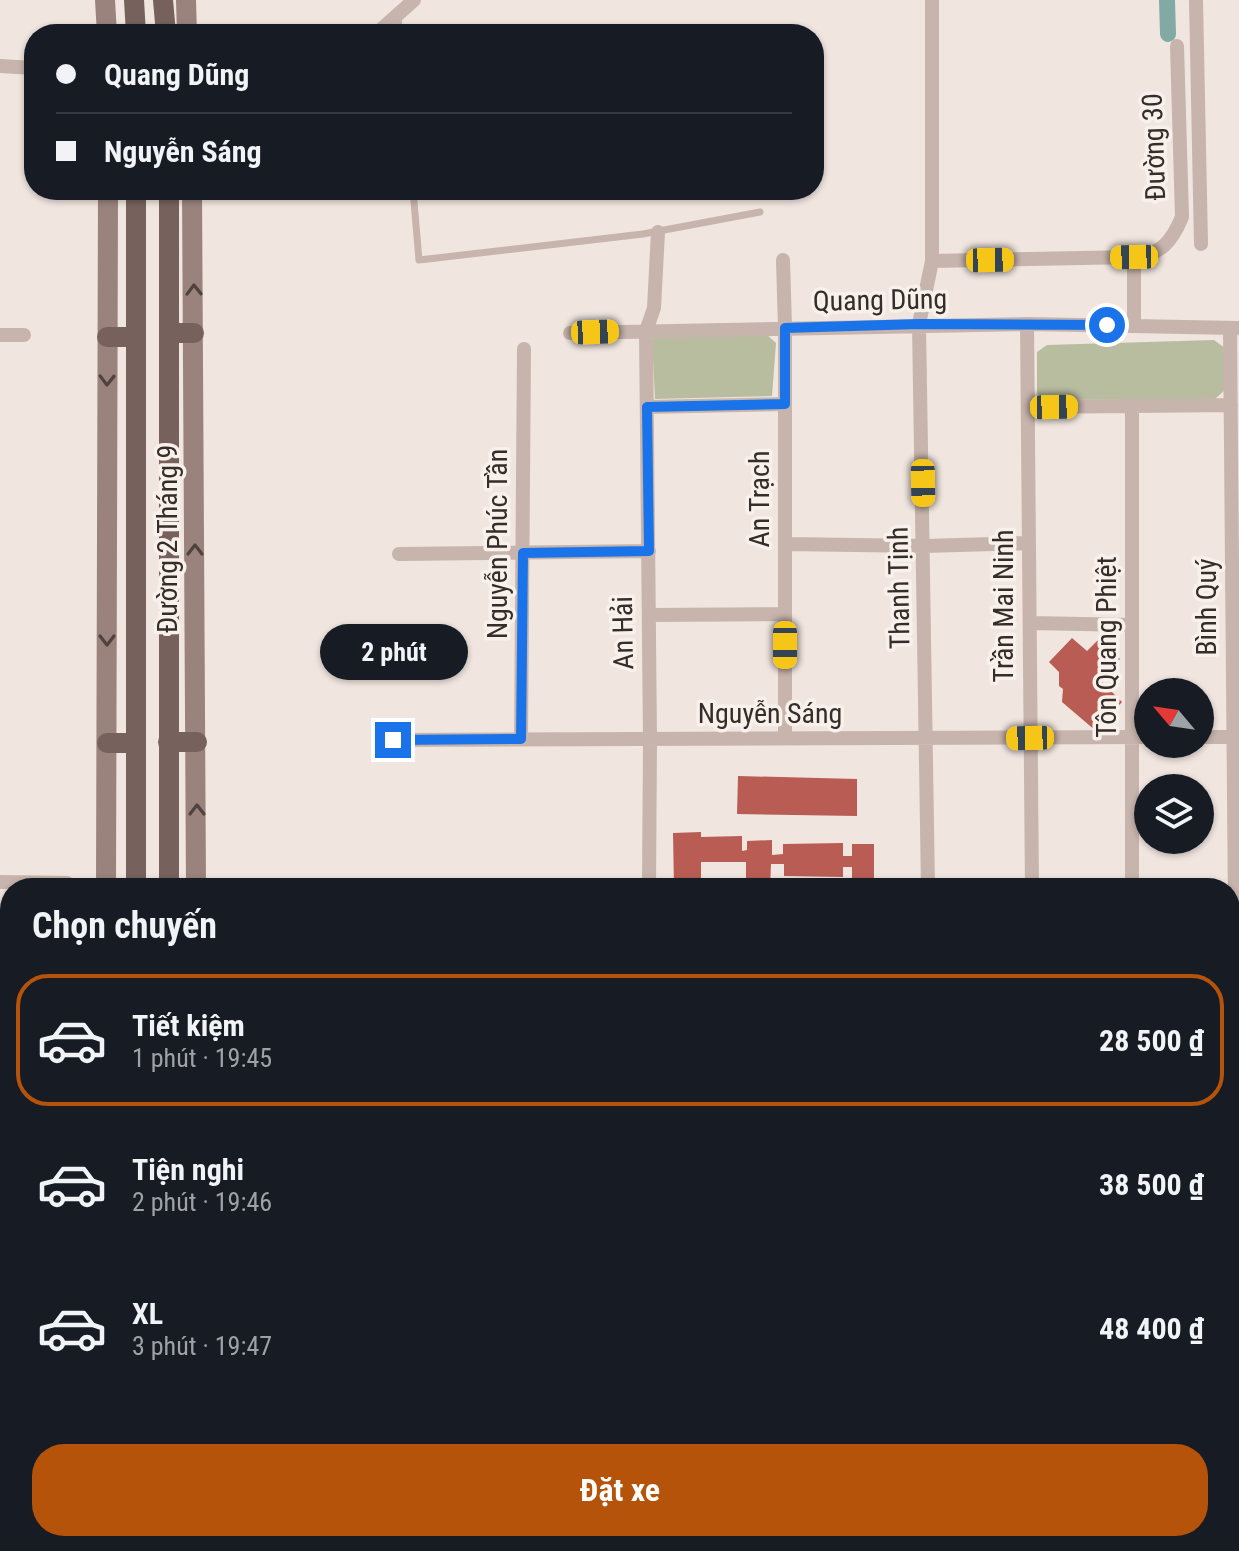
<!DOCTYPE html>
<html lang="vi">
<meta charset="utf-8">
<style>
:root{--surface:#171b24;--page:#242831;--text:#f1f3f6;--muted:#9ea1a6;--line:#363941;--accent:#b45309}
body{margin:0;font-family:"Roboto Condensed",sans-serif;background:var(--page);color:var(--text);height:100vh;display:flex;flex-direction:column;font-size:30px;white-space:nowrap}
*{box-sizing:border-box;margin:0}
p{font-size:26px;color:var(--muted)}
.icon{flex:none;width:44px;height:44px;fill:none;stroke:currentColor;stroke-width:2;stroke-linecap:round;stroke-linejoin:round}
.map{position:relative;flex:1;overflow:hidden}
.details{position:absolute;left:0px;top:878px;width:1240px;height:674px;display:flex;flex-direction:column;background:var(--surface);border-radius:32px 32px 0 0;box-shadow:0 2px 6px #0004}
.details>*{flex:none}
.guide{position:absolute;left:24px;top:24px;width:800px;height:176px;border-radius:32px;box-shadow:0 2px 6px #0004;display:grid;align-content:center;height:176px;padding:0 32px;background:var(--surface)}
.needle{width:52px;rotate:299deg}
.buttons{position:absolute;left:1134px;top:678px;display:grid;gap:16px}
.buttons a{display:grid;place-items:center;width:80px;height:80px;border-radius:50%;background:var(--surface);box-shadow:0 2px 6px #0004;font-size:40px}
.end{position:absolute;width:36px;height:36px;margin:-18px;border:10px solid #1a73e8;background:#fff;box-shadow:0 0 0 4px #fff}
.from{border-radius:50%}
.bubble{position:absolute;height:56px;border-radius:28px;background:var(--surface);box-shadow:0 2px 6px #0004;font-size:26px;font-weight:700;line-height:56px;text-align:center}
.car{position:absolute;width:24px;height:48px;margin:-24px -12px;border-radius:10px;box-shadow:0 0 6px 2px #0007;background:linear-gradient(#f5c518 24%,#345 0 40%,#f5c518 0 76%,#345 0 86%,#f5c518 0)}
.guide b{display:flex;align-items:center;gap:28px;height:76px;font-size:30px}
.guide b+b{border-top:2px solid var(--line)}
.guide i{width:20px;height:20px;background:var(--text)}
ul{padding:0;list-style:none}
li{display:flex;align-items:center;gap:24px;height:132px;margin:0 16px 12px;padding:0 16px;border:4px solid transparent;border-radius:32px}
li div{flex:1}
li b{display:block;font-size:30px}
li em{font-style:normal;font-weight:700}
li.on{border-color:var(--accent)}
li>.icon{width:72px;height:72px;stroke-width:1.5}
h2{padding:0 32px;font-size:36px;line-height:96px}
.primary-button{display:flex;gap:16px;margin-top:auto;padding:16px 32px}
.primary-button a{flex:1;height:92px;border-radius:32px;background:var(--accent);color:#fff;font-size:32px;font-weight:700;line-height:92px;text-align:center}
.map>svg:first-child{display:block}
.green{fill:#b8bda0}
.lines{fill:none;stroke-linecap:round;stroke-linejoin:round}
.canal{stroke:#81aaa5;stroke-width:16}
.building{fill:#b95d54}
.lane{stroke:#c7b4ac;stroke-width:7}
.street{stroke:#c7b4ac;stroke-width:14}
.secondary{stroke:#9a837d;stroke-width:20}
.primary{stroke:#76615d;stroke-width:20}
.oneway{stroke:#4f423f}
.route{stroke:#1a73e8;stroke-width:10}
.labels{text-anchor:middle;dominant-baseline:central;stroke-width:7;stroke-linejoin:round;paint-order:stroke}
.street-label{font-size:28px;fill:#362c2a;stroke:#f8f0eb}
</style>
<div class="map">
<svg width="1239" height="1551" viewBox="0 0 1239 1551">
<rect width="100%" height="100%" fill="#f0e5df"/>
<path class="green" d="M766,334L776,343L772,396L655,399L652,339L660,336Z
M1214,340L1225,348V390L1215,399L1048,400L1037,394V352L1047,345Z"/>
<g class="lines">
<path class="canal" d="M1167,0L1168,34"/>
</g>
<path class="building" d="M1072,638L1087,651L1099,639L1120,659L1101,681L1122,702L1096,731L1062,702L1063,689L1059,686V672L1049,662Z
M738,776L857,779V816L737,814Z
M701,832V837L742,836V851L747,850V841L772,840V855L783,854V844L843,843V856H852V844H874V888H852V867H843V877L784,876V864H771L770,888H746V862H701V888H674L673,833Z
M1230,1070H1239V1209H1230Z"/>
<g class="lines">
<path class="lane" d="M398,15L399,34
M413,190L419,260L643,234L760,212"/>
<path class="street" d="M1196,0L1201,244
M376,34L414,0
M0,66L34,68
M783,260L785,328V738
M932,261L1134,257C1161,255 1172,241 1182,217L1177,46
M1027,324L1032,888
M1134,326V257
M1230,328L1236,1030
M570,333L1027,324L1237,328
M0,335H24
M647,407L785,404
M1028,407L1231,405
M785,544L925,546L1029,543
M399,554L649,551
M649,615L785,614
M1030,623L1132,625
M1200,737H1239
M521,739L524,349
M393,740L1148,737
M0,882L67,883
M649,888L650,739L646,331L654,308L658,232
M928,888L919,324L932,261V0
M1132,888V406
M1230,1391H1239
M0,1472L10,1473
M1230,1496L1239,1505
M522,1542V1551
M357,1551V1542
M717,1551V1542
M933,1551V1542"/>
<path class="secondary" d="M105,0L107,34
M186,0L187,34
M192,190L196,888
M106,888L108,190
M1230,1254H1239
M0,1267L10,1269
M1230,1280H1239
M102,1542L103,1551
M191,1542V1551"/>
<path class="primary" d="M134,0L136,34
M163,0L166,34
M169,333H194
M107,337H135
M168,742H197
M107,743H135
M136,888V190
M169,888V190
M164,1542V1551
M128,1551V1542"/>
</g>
<defs><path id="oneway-chevron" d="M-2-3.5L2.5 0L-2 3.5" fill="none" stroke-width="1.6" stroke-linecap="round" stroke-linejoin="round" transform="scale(2)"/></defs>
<g class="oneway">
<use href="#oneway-chevron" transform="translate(194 290) rotate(-91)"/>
<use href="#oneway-chevron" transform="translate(107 380) rotate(91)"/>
<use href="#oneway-chevron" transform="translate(195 550) rotate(-90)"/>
<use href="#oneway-chevron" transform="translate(107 640) rotate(90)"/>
<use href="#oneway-chevron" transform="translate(197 810) rotate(-90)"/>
</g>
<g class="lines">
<path class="route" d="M393,740L521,739L523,553L649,551L647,407L785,404V328L919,324L1107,325"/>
</g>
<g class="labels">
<g class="street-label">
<text transform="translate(1154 147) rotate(-92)">Đường 30</text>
<text transform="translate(880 300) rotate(-1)">Quang Dũng</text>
<text transform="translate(759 499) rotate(-90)">An Trạch</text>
<text transform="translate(167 539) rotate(-90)">Đường 2 Tháng 9</text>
<text transform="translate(497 544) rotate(-90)">Nguyễn Phúc Tần</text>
<text transform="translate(899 588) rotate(-91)">Thanh Tịnh</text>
<text transform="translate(1003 606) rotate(-90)">Trần Mai Ninh</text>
<text transform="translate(1206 607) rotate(-90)">Bình Quý</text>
<text transform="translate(623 633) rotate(-91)">An Hải</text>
<text transform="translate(1106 647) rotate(-90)">Tôn Quang Phiệt</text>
<text x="770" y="713">Nguyễn Sáng</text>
</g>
</g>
</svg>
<div class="buttons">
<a><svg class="needle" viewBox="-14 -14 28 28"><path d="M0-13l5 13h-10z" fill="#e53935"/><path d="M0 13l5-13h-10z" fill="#9ea1a6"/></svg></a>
<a><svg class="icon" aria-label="layers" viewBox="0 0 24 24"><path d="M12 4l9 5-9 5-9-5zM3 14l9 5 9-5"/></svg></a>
</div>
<i class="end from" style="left:1107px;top:325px"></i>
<i class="end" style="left:393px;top:740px"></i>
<div class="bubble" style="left:320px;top:624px;width:148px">2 phút</div>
<i class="car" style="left:1134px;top:257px;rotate:269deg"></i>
<i class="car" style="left:990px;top:260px;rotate:89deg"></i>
<i class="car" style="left:595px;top:332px;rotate:88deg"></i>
<i class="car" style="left:1054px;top:407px;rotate:89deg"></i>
<i class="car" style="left:923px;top:483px;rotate:179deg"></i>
<i class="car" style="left:785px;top:645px;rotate:180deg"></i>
<i class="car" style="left:1030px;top:738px;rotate:269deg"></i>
<div class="guide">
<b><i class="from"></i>Quang Dũng</b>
<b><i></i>Nguyễn Sáng</b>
</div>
<section class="details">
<h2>Chọn chuyến</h2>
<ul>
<li class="on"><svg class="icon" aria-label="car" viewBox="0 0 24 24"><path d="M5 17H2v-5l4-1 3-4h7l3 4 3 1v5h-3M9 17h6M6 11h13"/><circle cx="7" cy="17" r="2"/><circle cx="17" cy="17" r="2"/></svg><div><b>Tiết kiệm</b><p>1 phút · 19:45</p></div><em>28 500 ₫</em></li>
<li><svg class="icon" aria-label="car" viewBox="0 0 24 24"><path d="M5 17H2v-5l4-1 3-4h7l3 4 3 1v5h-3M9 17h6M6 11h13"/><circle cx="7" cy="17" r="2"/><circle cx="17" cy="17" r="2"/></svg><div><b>Tiện nghi</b><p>2 phút · 19:46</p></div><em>38 500 ₫</em></li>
<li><svg class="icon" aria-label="car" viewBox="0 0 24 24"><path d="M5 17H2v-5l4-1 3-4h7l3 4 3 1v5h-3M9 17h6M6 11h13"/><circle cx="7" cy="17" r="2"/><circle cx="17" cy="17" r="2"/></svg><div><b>XL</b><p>3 phút · 19:47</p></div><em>48 400 ₫</em></li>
</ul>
<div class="primary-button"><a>Đặt xe</a></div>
</section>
</div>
